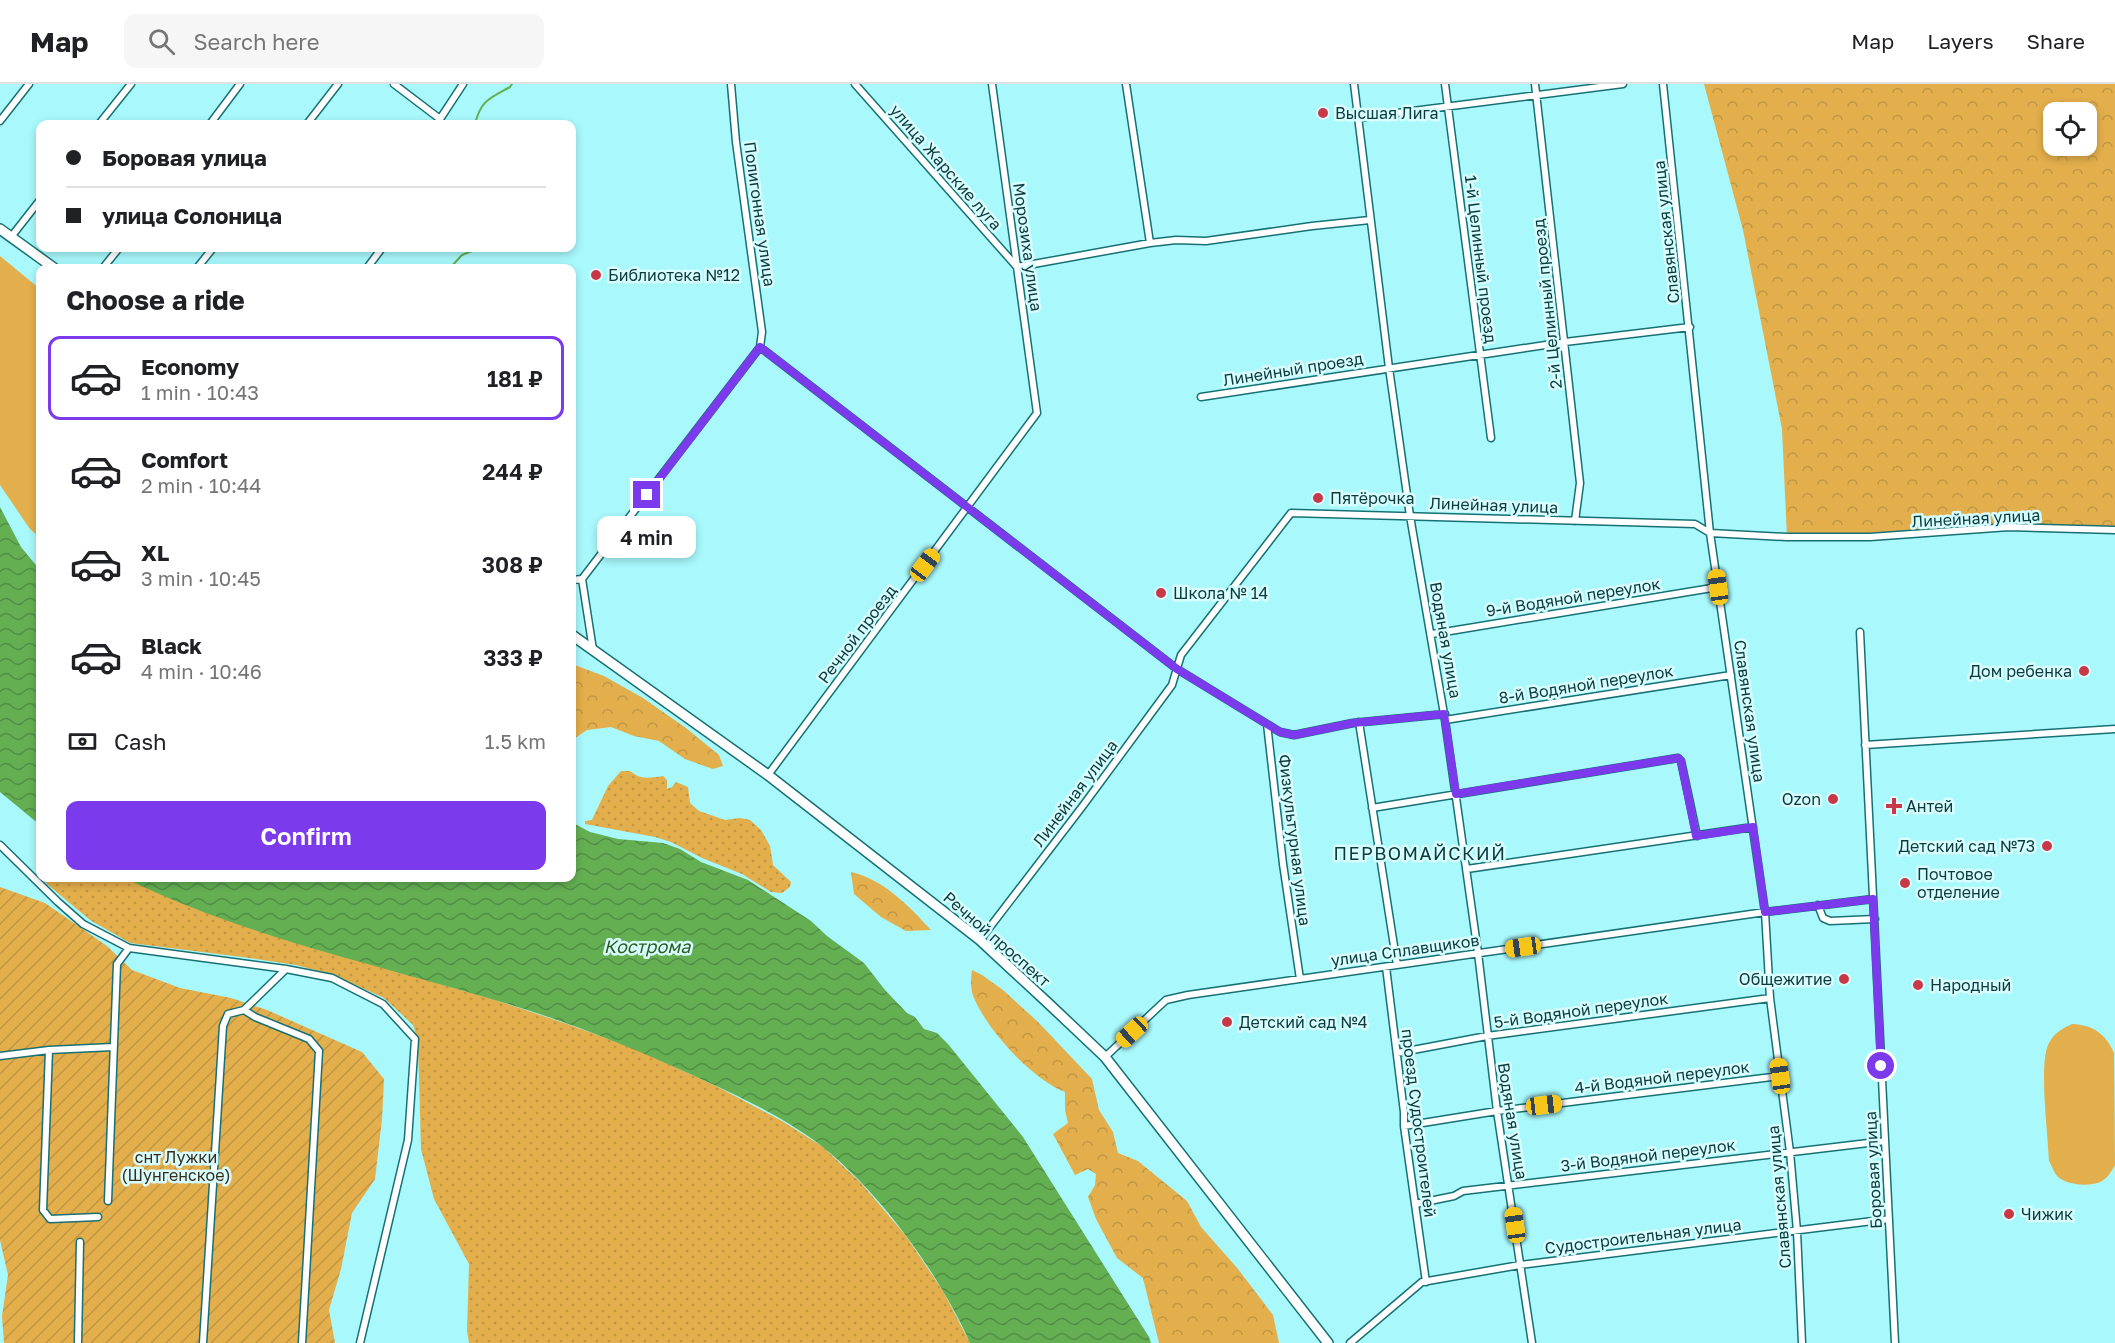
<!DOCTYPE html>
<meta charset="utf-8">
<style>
:root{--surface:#fff;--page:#f6f6f6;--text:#202124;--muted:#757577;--line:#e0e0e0;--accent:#7c3aed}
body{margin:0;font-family:"Golos Text",sans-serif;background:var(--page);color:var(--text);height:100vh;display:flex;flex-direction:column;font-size:22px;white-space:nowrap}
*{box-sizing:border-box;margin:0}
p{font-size:20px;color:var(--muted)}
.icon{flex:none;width:33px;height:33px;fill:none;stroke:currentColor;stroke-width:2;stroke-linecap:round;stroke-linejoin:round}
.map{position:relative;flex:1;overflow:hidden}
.side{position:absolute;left:36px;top:180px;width:540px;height:618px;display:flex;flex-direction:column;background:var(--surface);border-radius:12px;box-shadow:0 3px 9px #0003}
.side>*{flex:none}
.hud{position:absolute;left:36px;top:36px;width:540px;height:132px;border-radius:12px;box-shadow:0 3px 9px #0003;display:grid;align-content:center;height:132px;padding:0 30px;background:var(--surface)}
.fabs{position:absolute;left:2043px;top:18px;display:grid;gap:12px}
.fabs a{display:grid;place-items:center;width:54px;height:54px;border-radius:12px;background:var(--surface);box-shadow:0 3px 9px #0003;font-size:30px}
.end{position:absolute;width:27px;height:27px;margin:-14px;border:8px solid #7c3aed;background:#fff;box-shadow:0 0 0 3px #fff}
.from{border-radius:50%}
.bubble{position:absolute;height:42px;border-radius:12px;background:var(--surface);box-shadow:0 3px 9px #0003;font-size:20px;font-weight:600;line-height:42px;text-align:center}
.car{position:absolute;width:18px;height:36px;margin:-18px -9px;border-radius:8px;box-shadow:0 0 4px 2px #0007;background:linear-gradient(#f5c518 24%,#345 0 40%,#f5c518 0 76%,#345 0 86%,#f5c518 0)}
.hud b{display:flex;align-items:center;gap:21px;height:57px;font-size:22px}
.hud b+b{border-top:2px solid var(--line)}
.hud i{width:15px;height:15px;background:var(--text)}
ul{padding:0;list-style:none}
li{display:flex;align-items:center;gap:18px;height:84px;margin:0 12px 9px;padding:0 18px;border:3px solid transparent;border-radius:12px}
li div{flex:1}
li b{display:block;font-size:22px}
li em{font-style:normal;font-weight:600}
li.selected{border-color:var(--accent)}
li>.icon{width:54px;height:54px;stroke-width:1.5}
h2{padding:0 30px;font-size:27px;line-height:72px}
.pay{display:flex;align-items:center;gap:15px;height:66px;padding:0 30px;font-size:22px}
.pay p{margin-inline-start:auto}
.primary-button{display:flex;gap:12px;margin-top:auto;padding:12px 30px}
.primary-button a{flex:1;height:69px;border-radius:12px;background:var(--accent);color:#fff;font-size:24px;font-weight:600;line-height:69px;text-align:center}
header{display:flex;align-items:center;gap:36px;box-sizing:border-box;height:84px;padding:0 30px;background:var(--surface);border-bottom:2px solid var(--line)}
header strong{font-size:28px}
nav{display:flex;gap:33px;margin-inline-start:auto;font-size:21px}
.search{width:420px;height:54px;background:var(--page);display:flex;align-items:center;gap:15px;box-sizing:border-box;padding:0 21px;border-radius:12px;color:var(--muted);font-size:22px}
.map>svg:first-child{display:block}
.grass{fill:url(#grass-dots)}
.forest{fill:url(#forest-crowns);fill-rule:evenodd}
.garden{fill:url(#garden-furrows)}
.pitch{fill:#e3ae4c}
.water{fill:url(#water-waves)}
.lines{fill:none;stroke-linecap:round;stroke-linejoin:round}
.stream{stroke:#64af52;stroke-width:2}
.street-casing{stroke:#177074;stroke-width:9}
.secondary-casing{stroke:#177074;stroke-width:12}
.street{stroke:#fff;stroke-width:6}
.secondary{stroke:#fff;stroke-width:9}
.route{stroke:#7c3aed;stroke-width:8}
.poi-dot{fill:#c83847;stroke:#d7fdff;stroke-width:2}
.labels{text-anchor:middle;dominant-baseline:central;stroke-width:5;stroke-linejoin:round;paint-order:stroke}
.poi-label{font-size:16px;fill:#0a3a3c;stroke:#d7fdff;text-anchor:start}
.street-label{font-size:16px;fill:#0a3a3c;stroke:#d7fdff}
.park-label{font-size:16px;fill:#382c19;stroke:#d7fdff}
.neighbourhood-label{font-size:18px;letter-spacing:1.5px;fill:#0a3a3c;stroke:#d7fdff}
.water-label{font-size:18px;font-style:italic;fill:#2c5d1f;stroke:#d7fdff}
</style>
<header>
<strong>Map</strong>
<div class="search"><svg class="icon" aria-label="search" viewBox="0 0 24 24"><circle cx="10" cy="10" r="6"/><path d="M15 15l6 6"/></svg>Search here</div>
<nav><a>Map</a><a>Layers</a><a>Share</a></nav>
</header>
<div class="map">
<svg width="2115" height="1259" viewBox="0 0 2115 1259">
<defs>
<pattern id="grass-dots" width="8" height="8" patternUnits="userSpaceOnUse" patternTransform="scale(1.5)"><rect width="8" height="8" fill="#e3ae4c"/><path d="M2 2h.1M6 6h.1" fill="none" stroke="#c19643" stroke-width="1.8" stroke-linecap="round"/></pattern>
<pattern id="forest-crowns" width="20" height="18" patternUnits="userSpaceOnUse" patternTransform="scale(1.5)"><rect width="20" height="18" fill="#e3ae4c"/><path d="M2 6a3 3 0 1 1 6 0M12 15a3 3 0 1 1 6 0" fill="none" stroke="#c19643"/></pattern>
<pattern id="garden-furrows" width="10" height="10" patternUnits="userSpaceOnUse" patternTransform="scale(1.5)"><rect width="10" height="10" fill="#e3ae4c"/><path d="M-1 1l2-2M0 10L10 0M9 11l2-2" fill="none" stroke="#c19643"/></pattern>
<pattern id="water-waves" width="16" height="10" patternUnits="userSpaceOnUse" patternTransform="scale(1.5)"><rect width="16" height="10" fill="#64af52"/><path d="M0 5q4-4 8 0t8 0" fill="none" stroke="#518f45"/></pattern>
</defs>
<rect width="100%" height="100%" fill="#a8f8fc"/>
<path class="grass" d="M621,687H630C641,696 649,694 663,692L667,696V705L672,703L676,698L688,703L690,719L699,727L725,736L740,734L750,736L761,746L770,762L773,781L791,798L790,803L782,809L771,808L742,790L702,774L671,758L655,753L585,740V737L592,736L608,702Z
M42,794H125L231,837L315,864L492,915L567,940L636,965L716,1002L782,1037L823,1063L861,1099L906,1152L943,1207L970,1259H469L467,1247L469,1180L434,1115L421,1065L418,958L413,941L384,914L333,891L296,881L242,873L130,859L90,836L47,800Z"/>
<path class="forest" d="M1704,0H2115V446L2009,443L1870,453H1787L1782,345L1743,146ZM2054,28H2086V62H2054Z
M572,580L604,592L643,614L686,644L719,671L723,682L713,685L685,675L659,657L634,652L611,643L587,646L575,654L572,653Z
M851,788C883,795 909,822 931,846L906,847L881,833L854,810Z
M972,886L982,891L1003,906L1038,938L1092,995L1099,1026L1113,1048L1118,1069L1138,1077L1187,1117L1201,1143L1238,1185L1273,1231L1279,1259H1159L1143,1194L1117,1174L1096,1135L1088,1113L1095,1101L1096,1090L1088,1085L1075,1091L1053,1050L1068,1039L1065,1026V1008C1032,995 988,947 974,914C970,906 971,895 972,886Z"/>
<path class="garden" d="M0,803L45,819L107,862L132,886L180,904L231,914L267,926L362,968L384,995L382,1035L375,1095L352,1129L341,1185L329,1226L335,1259H4L2,1232L8,1191L0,1156Z"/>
<path class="pitch" d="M0,172L40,205V454L30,445L0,401Z
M2072,940C2093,941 2106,950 2114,969L2115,1081C2111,1088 2107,1095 2100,1098C2088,1103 2068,1101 2058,1093C2054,1089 2052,1082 2049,1077C2048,1050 2039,983 2048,961C2053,950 2061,945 2072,940Z"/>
<path class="water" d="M0,423L21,463L40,486V741L0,708Z
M572,740L577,741L590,748L618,755L663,759L680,765L701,778L748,796L811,837L827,852L864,879L885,906L907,929L915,933L924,945L937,949L948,960L1023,1053L1149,1253L1151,1259H970C940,1191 882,1111 824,1064C785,1033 732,1009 688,989C624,960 558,934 491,915C368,878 240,851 125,794H572Z"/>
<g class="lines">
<path class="stream" d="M475,40C481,16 490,14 510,3L512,0
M450,184L462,171L479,164"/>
<defs>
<path id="street" d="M394,0L440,35
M731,0L736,58L762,248L760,263
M855,0L1017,183L1150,159L1176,156L1206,157L1312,142L1370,136
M1126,0L1150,159
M1354,0L1389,284L1410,432L1445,636L1478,869L1497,1027L1532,1259
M1445,0L1491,354
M1535,0L1580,399L1575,437
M1663,0L1710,449L1765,828L1770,914L1790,1068L1797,1147L1802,1259
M1358,34L1623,0
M0,37L29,0
M99,40L131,0
M210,40L240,0
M307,40L338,0
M439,40L440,35L463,0
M11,153L40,116
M103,184L119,164
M197,184L213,164
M367,184L382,164
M760,263L1177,585L1267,640L1283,780L1300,895
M1201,313L1565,258L1690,243
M582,495L760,263
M582,495L593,566
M572,496L582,495
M1860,548L1895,1259
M1432,550L1718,503
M1445,636L1731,591
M1359,638L1397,881
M1267,640L1280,648L1294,651L1353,639L1445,630
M1865,661L2115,645
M768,691L1037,329L992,0
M1372,724L1678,674L1681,677L1697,752
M0,761L58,818L83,840L129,864L286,885L332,894L383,920L415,955L408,1056L360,1259
M1467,785L1753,743
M1818,821L1823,834L1830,837L1875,835
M980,856L1082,723L1172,601L1181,571L1291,429L1695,440L1710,449L1787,453H1870L2009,443L2115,446
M1386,883L1404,1028V1042L1426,1198
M244,926L255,933L309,955L319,967L302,1259
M1397,969L1487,952L1770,914
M0,972L49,966
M1105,973L1166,916L1188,911L1765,828L1873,815
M1404,1042L1497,1027L1780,992
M108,1117L117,880L129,864
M1415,1120L1454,1112L1463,1107L1885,1057
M98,1133L50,1135L43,1126L49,966L113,963
M78,1259L80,1158
M203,1259L223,942L228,930L244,926L286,885
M1350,1259L1422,1198L1520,1181L1889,1135"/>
<path id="secondary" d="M0,145L54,184
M572,551L768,691L980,856L1049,920L1105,973L1328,1259"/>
</defs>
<use href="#street" class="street-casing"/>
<use href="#secondary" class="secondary-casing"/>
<use href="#street" class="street"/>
<use href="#secondary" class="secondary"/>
</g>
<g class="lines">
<path class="route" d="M647,411L760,263L1177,585L1280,648L1294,651L1353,639L1444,630L1456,710L1678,674L1681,677L1696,752L1753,743L1765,828L1873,815L1881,982"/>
</g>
<g class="poi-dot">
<circle cx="1323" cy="29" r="6"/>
<circle cx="596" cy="191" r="6"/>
<circle cx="1318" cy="414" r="6"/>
<circle cx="1161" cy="509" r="6"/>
<circle cx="2084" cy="587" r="6"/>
<circle cx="1833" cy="715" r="6"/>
<path d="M1891 713h6v6h6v6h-6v6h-6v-6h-6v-6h6z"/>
<circle cx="2047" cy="762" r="6"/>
<circle cx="1905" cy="799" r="6"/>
<circle cx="1844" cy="895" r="6"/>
<circle cx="1918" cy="901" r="6"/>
<circle cx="1227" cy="938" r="6"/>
<circle cx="2009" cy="1130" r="6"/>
</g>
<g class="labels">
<g class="poi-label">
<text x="1335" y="29">Высшая Лига</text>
<text x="608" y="191">Библиотека №12</text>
<text x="1330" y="414">Пятёрочка</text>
<text x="1173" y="509">Школа № 14</text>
<text x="2072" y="587" text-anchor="end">Дом ребенка</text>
<text x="1821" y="715" text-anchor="end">Ozon</text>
<text x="1906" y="722">Антей</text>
<text x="2035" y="762" text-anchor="end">Детский сад №73</text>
<text x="1917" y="790">Почтовое<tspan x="1917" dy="18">отделение</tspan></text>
<text x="1832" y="895" text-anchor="end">Общежитие</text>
<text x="1930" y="901">Народный</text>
<text x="1239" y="938">Детский сад №4</text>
<text x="2021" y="1130">Чижик</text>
</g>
<g class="street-label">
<text transform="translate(946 83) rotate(49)">улица Жарские луга</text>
<text transform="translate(760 130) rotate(82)">Полигонная улица</text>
<text transform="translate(1666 148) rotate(-96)">Славянская улица</text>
<text transform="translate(1028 163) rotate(82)">Морозиха улица</text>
<text transform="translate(1481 175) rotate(83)">1-й Целинный проезд</text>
<text transform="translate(1547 220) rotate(-96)">2-й Целинный проезд</text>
<text transform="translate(1293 285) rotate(-9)">Линейный проезд</text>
<text transform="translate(1494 421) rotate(2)">Линейная улица</text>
<text transform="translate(1976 434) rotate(-3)">Линейная улица</text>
<text transform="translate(1573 513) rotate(-9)">9-й Водяной переулок</text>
<text transform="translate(857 550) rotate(-53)">Речной проезд</text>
<text transform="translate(1446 556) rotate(80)">Водяная улица</text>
<text transform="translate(1586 600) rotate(-9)">8-й Водяной переулок</text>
<text transform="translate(1750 627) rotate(82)">Славянская улица</text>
<text transform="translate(1075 709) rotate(-53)">Линейная улица</text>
<text transform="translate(1295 756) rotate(83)">Физкультурная улица</text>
<text transform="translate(997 855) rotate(41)">Речной проспект</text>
<text transform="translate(1405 866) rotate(-8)">улица Сплавщиков</text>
<text transform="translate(1581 926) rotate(-8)">5-й Водяной переулок</text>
<text transform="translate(1662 993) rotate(-7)">4-й Водяной переулок</text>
<text transform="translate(1513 1037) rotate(81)">Водяная улица</text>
<text transform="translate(1419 1039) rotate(83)">проезд Судостроителей</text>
<text transform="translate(1648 1071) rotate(-7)">3-й Водяной переулок</text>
<text transform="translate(1873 1086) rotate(-93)">Боровая улица</text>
<text transform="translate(1779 1113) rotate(-95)">Славянская улица</text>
<text transform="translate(1643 1152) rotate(-7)">Судостроительная улица</text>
</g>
<g class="park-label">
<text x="176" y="1073">снт Лужки<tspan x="176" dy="18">(Шунгенское)</tspan></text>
</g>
<g class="neighbourhood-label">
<text x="1420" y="769">ПЕРВОМАЙСКИЙ</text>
</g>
<g class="water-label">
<text x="647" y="862">Кострома</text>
</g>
</g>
</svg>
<div class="fabs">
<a><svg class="icon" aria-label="locate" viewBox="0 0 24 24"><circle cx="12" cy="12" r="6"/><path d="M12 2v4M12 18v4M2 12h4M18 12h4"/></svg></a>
</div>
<i class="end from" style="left:1881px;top:982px"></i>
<i class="end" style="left:647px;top:411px"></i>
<div class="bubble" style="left:597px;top:432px;width:99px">4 min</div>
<i class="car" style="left:925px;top:481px;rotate:37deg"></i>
<i class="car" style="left:1718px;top:503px;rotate:352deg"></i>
<i class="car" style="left:1523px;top:863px;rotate:262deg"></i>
<i class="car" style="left:1132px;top:948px;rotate:227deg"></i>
<i class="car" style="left:1780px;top:992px;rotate:352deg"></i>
<i class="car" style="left:1544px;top:1021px;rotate:83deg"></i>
<i class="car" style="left:1515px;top:1141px;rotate:352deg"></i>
<div class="hud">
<b><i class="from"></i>Боровая улица</b>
<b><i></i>улица Солоница</b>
</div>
<section class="side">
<h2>Choose a ride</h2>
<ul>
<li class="selected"><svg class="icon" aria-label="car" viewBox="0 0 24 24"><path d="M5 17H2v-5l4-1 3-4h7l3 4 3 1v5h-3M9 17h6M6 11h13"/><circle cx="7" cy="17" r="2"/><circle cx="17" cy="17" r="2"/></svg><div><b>Economy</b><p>1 min · 10:43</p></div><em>181 ₽</em></li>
<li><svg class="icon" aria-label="car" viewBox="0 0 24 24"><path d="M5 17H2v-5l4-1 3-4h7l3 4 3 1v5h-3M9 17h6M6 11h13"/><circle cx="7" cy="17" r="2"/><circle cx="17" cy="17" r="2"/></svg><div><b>Comfort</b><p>2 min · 10:44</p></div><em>244 ₽</em></li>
<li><svg class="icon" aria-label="car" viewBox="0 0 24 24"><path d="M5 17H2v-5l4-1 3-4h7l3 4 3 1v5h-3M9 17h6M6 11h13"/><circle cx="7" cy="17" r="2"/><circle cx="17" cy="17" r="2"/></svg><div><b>XL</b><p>3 min · 10:45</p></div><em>308 ₽</em></li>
<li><svg class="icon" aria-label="car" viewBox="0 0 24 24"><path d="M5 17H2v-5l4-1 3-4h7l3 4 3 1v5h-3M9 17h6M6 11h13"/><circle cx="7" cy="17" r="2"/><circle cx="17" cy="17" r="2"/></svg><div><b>Black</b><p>4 min · 10:46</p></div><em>333 ₽</em></li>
</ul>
<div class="pay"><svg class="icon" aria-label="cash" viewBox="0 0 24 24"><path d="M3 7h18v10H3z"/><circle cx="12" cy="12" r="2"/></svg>Cash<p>1.5 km</p></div>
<div class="primary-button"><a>Confirm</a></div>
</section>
</div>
